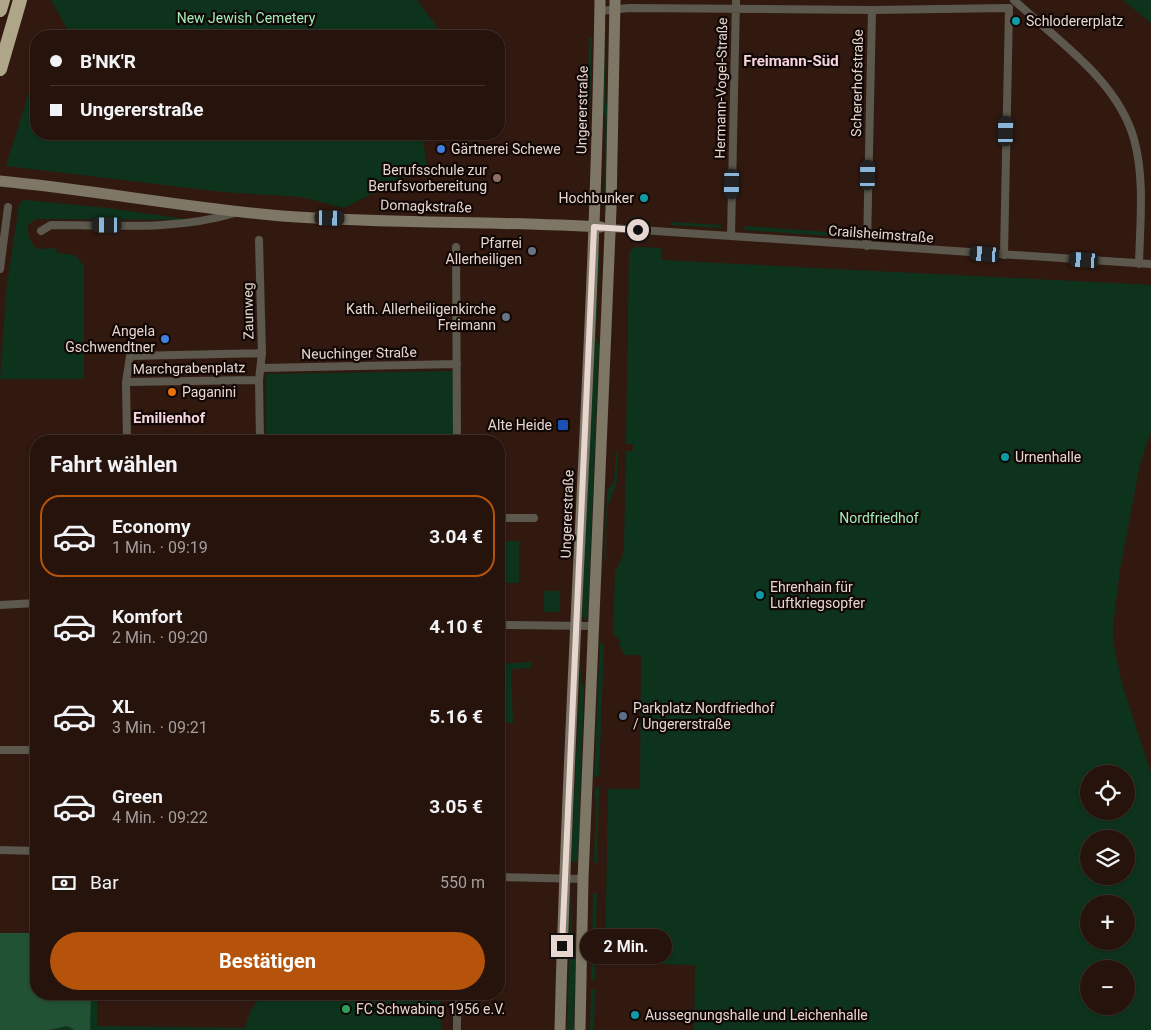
<!DOCTYPE html>
<html lang="de">
<meta charset="utf-8">
<style>
:root{--surface:#25130c;--page:#2d1c15;--text:#f1f3f6;--muted:#a39e9d;--line:#42322d;--accent:#b45309}
body{margin:0;font-family:Roboto,sans-serif;background:var(--page);color:var(--text);height:100vh;display:flex;flex-direction:column;font-size:19px;white-space:nowrap}
*{box-sizing:border-box;margin:0}
p{font-size:16px;color:var(--muted)}
.icon{flex:none;width:28px;height:28px;fill:none;stroke:currentColor;stroke-width:2;stroke-linecap:round;stroke-linejoin:round}
.map{position:relative;flex:1;overflow:hidden}
.side{position:absolute;left:30px;top:435px;width:475px;height:565px;display:flex;flex-direction:column;background:var(--surface);border-radius:20px;box-shadow:0 1px 4px #0004,0 0 0 1px var(--line)}
.side>*{flex:none}
.hud{position:absolute;left:30px;top:30px;width:475px;height:110px;border-radius:20px;box-shadow:0 1px 4px #0004,0 0 0 1px var(--line);display:grid;align-content:center;height:110px;padding:0 20px;background:var(--surface)}
.fabs{position:absolute;left:1080px;top:765px;display:grid;gap:10px}
.fabs a{display:grid;place-items:center;width:55px;height:55px;border-radius:50%;background:var(--surface);box-shadow:0 1px 4px #0004,0 0 0 1px var(--line);font-size:25px}
.end{position:absolute;width:22px;height:22px;margin:-11px;border:6px solid #e7d6d0;background:#111;box-shadow:0 0 0 2px #111}
.from{border-radius:50%}
.bubble{position:absolute;height:35px;border-radius:18px;background:var(--surface);box-shadow:0 1px 4px #0004,0 0 0 1px var(--line);font-size:16px;font-weight:700;line-height:35px;text-align:center}
.car{position:absolute;width:15px;height:30px;margin:-15px -8px;border-radius:6px;box-shadow:0 0 4px 1px #0007;background:linear-gradient(#222 24%,#8ab4d8 0 40%,#222 0 76%,#8ab4d8 0 86%,#222 0)}
.hud b{display:flex;align-items:center;gap:18px;height:48px;font-size:19px}
.hud b+b{border-top:1px solid var(--line)}
.hud i{width:12px;height:12px;background:var(--text)}
ul{padding:0;list-style:none}
li{display:flex;align-items:center;gap:15px;height:82px;margin:0 10px 8px;padding:0 10px;border:2px solid transparent;border-radius:20px}
li div{flex:1}
li b{display:block;font-size:19px}
li em{font-style:normal;font-weight:700}
li.on{border-color:var(--accent)}
li>.icon{width:45px;height:45px;stroke-width:1.5}
h2{padding:0 20px;font-size:22px;line-height:60px}
.pay{display:flex;align-items:center;gap:12px;height:55px;padding:0 20px;font-size:19px}
.pay p{margin-inline-start:auto}
.action{display:flex;gap:10px;margin-top:auto;padding:10px 20px}
.action a{flex:1;height:58px;border-radius:30px;background:var(--accent);color:#fff;font-size:20px;font-weight:700;line-height:58px;text-align:center}
.map>svg:first-child{display:block}
.green{fill:#0d331d;fill-rule:evenodd}
.forest{fill:#215234}
.lines{fill:none;stroke-linecap:round;stroke-linejoin:round}
.street{stroke:#5c584d;stroke-width:8}
.secondary{stroke:#7e7765;stroke-width:11}
.highway{stroke:#afa689;stroke-width:14}
.route{stroke:#e7d6d0;stroke-width:6}
.culture-dot{fill:#0f9aa8;stroke:#110704;stroke-width:2}
.shop-dot{fill:#3f7fe0;stroke:#110704;stroke-width:2}
.education-dot{fill:#8d6e63;stroke:#110704;stroke-width:2}
.worship-dot{fill:#6b7280;stroke:#110704;stroke-width:2}
.food-dot{fill:#e8710a;stroke:#110704;stroke-width:2}
.transit-dot{fill:#1a4fb4;stroke:#110704;stroke-width:2}
.service-dot{fill:#5c6f8a;stroke:#110704;stroke-width:2}
.leisure-dot{fill:#2e9e5b;stroke:#110704;stroke-width:2}
.labels{text-anchor:middle;dominant-baseline:central;stroke-width:4.5;stroke-linejoin:round;paint-order:stroke}
.park-label{font-size:14px;fill:#a1edba;stroke:#110704}
.poi-label{font-size:14px;fill:#e7d6d0;stroke:#110704;text-anchor:start}
.street-label{font-size:14px;fill:#e7d6d0;stroke:#110704}
.neighbourhood-label{font-size:15px;font-weight:bold;fill:#f6d4df;stroke:#110704}
</style>
<div class="map">
<svg width="1151" height="1030" viewBox="0 0 1151 1030">
<rect width="100%" height="100%" fill="#311910"/>
<path class="green" d="M51,0H417L444,36H71Z
M1123,0H1151V23Z
M604,23L606,24L605,100L609,108L608,201L604,200L606,119L603,110Z
M589,38H592L590,109L585,120V152L582,153L583,120L588,109Z
M36,70V134H422L427,166L344,208L302,197L223,192L6,166Z
M24,200L108,208L192,220L36,219L28,225C27,235 30,242 37,249L55,248L58,253L75,255L84,266V379H0L6,292L18,211L19,204Z
M671,222L721,225V228L671,225Z
M745,226L857,234L856,238L744,230Z
M637,247L661,248V260L1151,285V431L1140,464L1120,569L1113,626L1114,647L1122,684L1151,773V1030H694L695,965L605,963L608,789H640L641,655H625L618,643L621,641L613,634L615,571L622,558L624,548L626,451H633V444H626L629,254L632,248ZM1089,774H1126V811H1089ZM1089,839H1126V876H1089ZM1089,904H1126V941H1089ZM1089,969H1126V1006H1089Z
M597,251H600L596,336L599,347L588,618L586,620L582,616Z
M455,371V441H266V374Z
M616,451H618L617,481L607,508L606,559H604L607,490L614,483Z
M499,541H519V583H499Z
M544,591H560V612H544Z
M582,637L581,681L584,689L578,862H571Z
M600,642L604,645L599,775L594,778Z
M531,662V668L511,669L513,723H503V699L499,698V664Z
M599,786L597,863H594L596,800L594,797L595,788Z
M571,888L572,934L576,942L574,1030H567Z
M593,893H597L595,980H591Z
M0,933H36V994H97V1026L245,1028L250,1012L262,994H440L441,1030H0Z
M591,989H595L594,1030H590Z"/>
<path class="forest" d="M0,933H36V994H91L90,1030H75L67,1026L49,1030H0Z"/>
<g class="lines">
<path class="street" d="M1014,0C1057,41 1117,79 1134,139C1145,179 1140,223 1139,264
M600,11L629,8L872,10L1009,8L1004,255
M610,228L1151,264
M41,231L51,225C113,225 175,231 235,213
M731,236L736,0
M259,240L262,353L259,380L260,441
M867,246L872,10
M456,247L457,441
M0,269L8,207
M261,368L457,364
M126,382L259,380
M127,441L126,382L130,356L262,353
M499,518H534
M0,605L36,603
M499,625L593,626
M0,750H36
M0,850L36,851
M499,877L583,879
M457,1030V994"/>
<path class="secondary" d="M0,181C94,190 188,208 282,216C388,224 495,221 601,227
M560,1030C568,686 595,344 600,0
M580,1030L583,879L611,209L615,0"/>
<path class="highway" d="M0,10L3,0
M0,69L20,0"/>
</g>
<g class="lines">
<path class="route" d="M562,946L594,227L638,230"/>
</g>
<g class="culture-dot">
<circle cx="1016" cy="21" r="5"/>
<circle cx="644" cy="198" r="5"/>
<circle cx="1005" cy="457" r="5"/>
<circle cx="760" cy="595" r="5"/>
<circle cx="635" cy="1015" r="5"/>
</g>
<g class="shop-dot">
<circle cx="441" cy="149" r="5"/>
<circle cx="165" cy="339" r="5"/>
</g>
<circle class="education-dot" cx="497" cy="178" r="5"/>
<g class="worship-dot">
<circle cx="532" cy="251" r="5"/>
<circle cx="506" cy="317" r="5"/>
</g>
<circle class="food-dot" cx="172" cy="392" r="5"/>
<rect class="transit-dot" x="557" y="419" width="12" height="12" rx="2.5"/>
<circle class="service-dot" cx="623" cy="716" r="5"/>
<circle class="leisure-dot" cx="346" cy="1009" r="5"/>
<g class="labels">
<g class="park-label">
<text x="246" y="18">New Jewish Cemetery</text>
<text x="879" y="518">Nordfriedhof</text>
</g>
<g class="poi-label">
<text x="1026" y="21">Schlodererplatz</text>
<text x="451" y="149">Gärtnerei Schewe</text>
<text x="487" y="170" text-anchor="end">Berufsschule zur<tspan x="487" dy="16">Berufsvorbereitung</tspan></text>
<text x="634" y="198" text-anchor="end">Hochbunker</text>
<text x="522" y="243" text-anchor="end">Pfarrei<tspan x="522" dy="16">Allerheiligen</tspan></text>
<text x="496" y="309" text-anchor="end">Kath. Allerheiligenkirche<tspan x="496" dy="16">Freimann</tspan></text>
<text x="155" y="331" text-anchor="end">Angela<tspan x="155" dy="16">Gschwendtner</tspan></text>
<text x="182" y="392">Paganini</text>
<text x="552" y="425" text-anchor="end">Alte Heide</text>
<text x="1015" y="457">Urnenhalle</text>
<text x="770" y="587">Ehrenhain für<tspan x="770" dy="16">Luftkriegsopfer</tspan></text>
<text x="633" y="708">Parkplatz Nordfriedhof<tspan x="633" dy="16">/ Ungererstraße</tspan></text>
<text x="356" y="1009">FC Schwabing 1956 e.V.</text>
<text x="645" y="1015">Aussegnungshalle und Leichenhalle</text>
</g>
<g class="street-label">
<text transform="translate(857 83) rotate(-89)">Schererhofstraße</text>
<text transform="translate(721 88) rotate(-89)">Hermann-Vogel-Straße</text>
<text transform="translate(582 110) rotate(-89)">Ungererstraße</text>
<text transform="translate(426 206) rotate(2)">Domagkstraße</text>
<text transform="translate(881 234) rotate(4)">Crailsheimstraße</text>
<text transform="translate(248 311) rotate(-91)">Zaunweg</text>
<text transform="translate(359 353) rotate(-1)">Neuchinger Straße</text>
<text transform="translate(189 368) rotate(-1)">Marchgrabenplatz</text>
<text transform="translate(567 514) rotate(-88)">Ungererstraße</text>
</g>
<g class="neighbourhood-label">
<text x="791" y="61">Freimann-Süd</text>
<text x="169" y="418">Emilienhof</text>
</g>
</g>
</svg>
<div class="fabs">
<a><svg class="icon" aria-label="locate" viewBox="0 0 24 24"><circle cx="12" cy="12" r="6"/><path d="M12 2v4M12 18v4M2 12h4M18 12h4"/></svg></a>
<a><svg class="icon" aria-label="layers" viewBox="0 0 24 24"><path d="M12 4l9 5-9 5-9-5zM3 14l9 5 9-5"/></svg></a>
<a>+</a>
<a>−</a>
</div>
<i class="end from" style="left:638px;top:230px"></i>
<i class="end" style="left:562px;top:946px"></i>
<div class="bubble" style="left:580px;top:929px;width:92px">2 Min.</div>
<i class="car" style="left:1006px;top:131px;rotate:1deg"></i>
<i class="car" style="left:868px;top:175px;rotate:1deg"></i>
<i class="car" style="left:732px;top:184px;rotate:181deg"></i>
<i class="car" style="left:330px;top:218px;rotate:91deg"></i>
<i class="car" style="left:107px;top:225px;rotate:270deg"></i>
<i class="car" style="left:985px;top:254px;rotate:274deg"></i>
<i class="car" style="left:1084px;top:260px;rotate:274deg"></i>
<div class="hud">
<b><i class="from"></i>B'NK'R</b>
<b><i></i>Ungererstraße</b>
</div>
<section class="side">
<h2>Fahrt wählen</h2>
<ul>
<li class="on"><svg class="icon" aria-label="car" viewBox="0 0 24 24"><path d="M5 17H2v-5l4-1 3-4h7l3 4 3 1v5h-3M9 17h6M6 11h13"/><circle cx="7" cy="17" r="2"/><circle cx="17" cy="17" r="2"/></svg><div><b>Economy</b><p>1 Min. · 09:19</p></div><em>3.04 €</em></li>
<li><svg class="icon" aria-label="car" viewBox="0 0 24 24"><path d="M5 17H2v-5l4-1 3-4h7l3 4 3 1v5h-3M9 17h6M6 11h13"/><circle cx="7" cy="17" r="2"/><circle cx="17" cy="17" r="2"/></svg><div><b>Komfort</b><p>2 Min. · 09:20</p></div><em>4.10 €</em></li>
<li><svg class="icon" aria-label="car" viewBox="0 0 24 24"><path d="M5 17H2v-5l4-1 3-4h7l3 4 3 1v5h-3M9 17h6M6 11h13"/><circle cx="7" cy="17" r="2"/><circle cx="17" cy="17" r="2"/></svg><div><b>XL</b><p>3 Min. · 09:21</p></div><em>5.16 €</em></li>
<li><svg class="icon" aria-label="car" viewBox="0 0 24 24"><path d="M5 17H2v-5l4-1 3-4h7l3 4 3 1v5h-3M9 17h6M6 11h13"/><circle cx="7" cy="17" r="2"/><circle cx="17" cy="17" r="2"/></svg><div><b>Green</b><p>4 Min. · 09:22</p></div><em>3.05 €</em></li>
</ul>
<div class="pay"><svg class="icon" aria-label="cash" viewBox="0 0 24 24"><path d="M3 7h18v10H3z"/><circle cx="12" cy="12" r="2"/></svg>Bar<p>550 m</p></div>
<div class="action"><a>Bestätigen</a></div>
</section>
</div>
